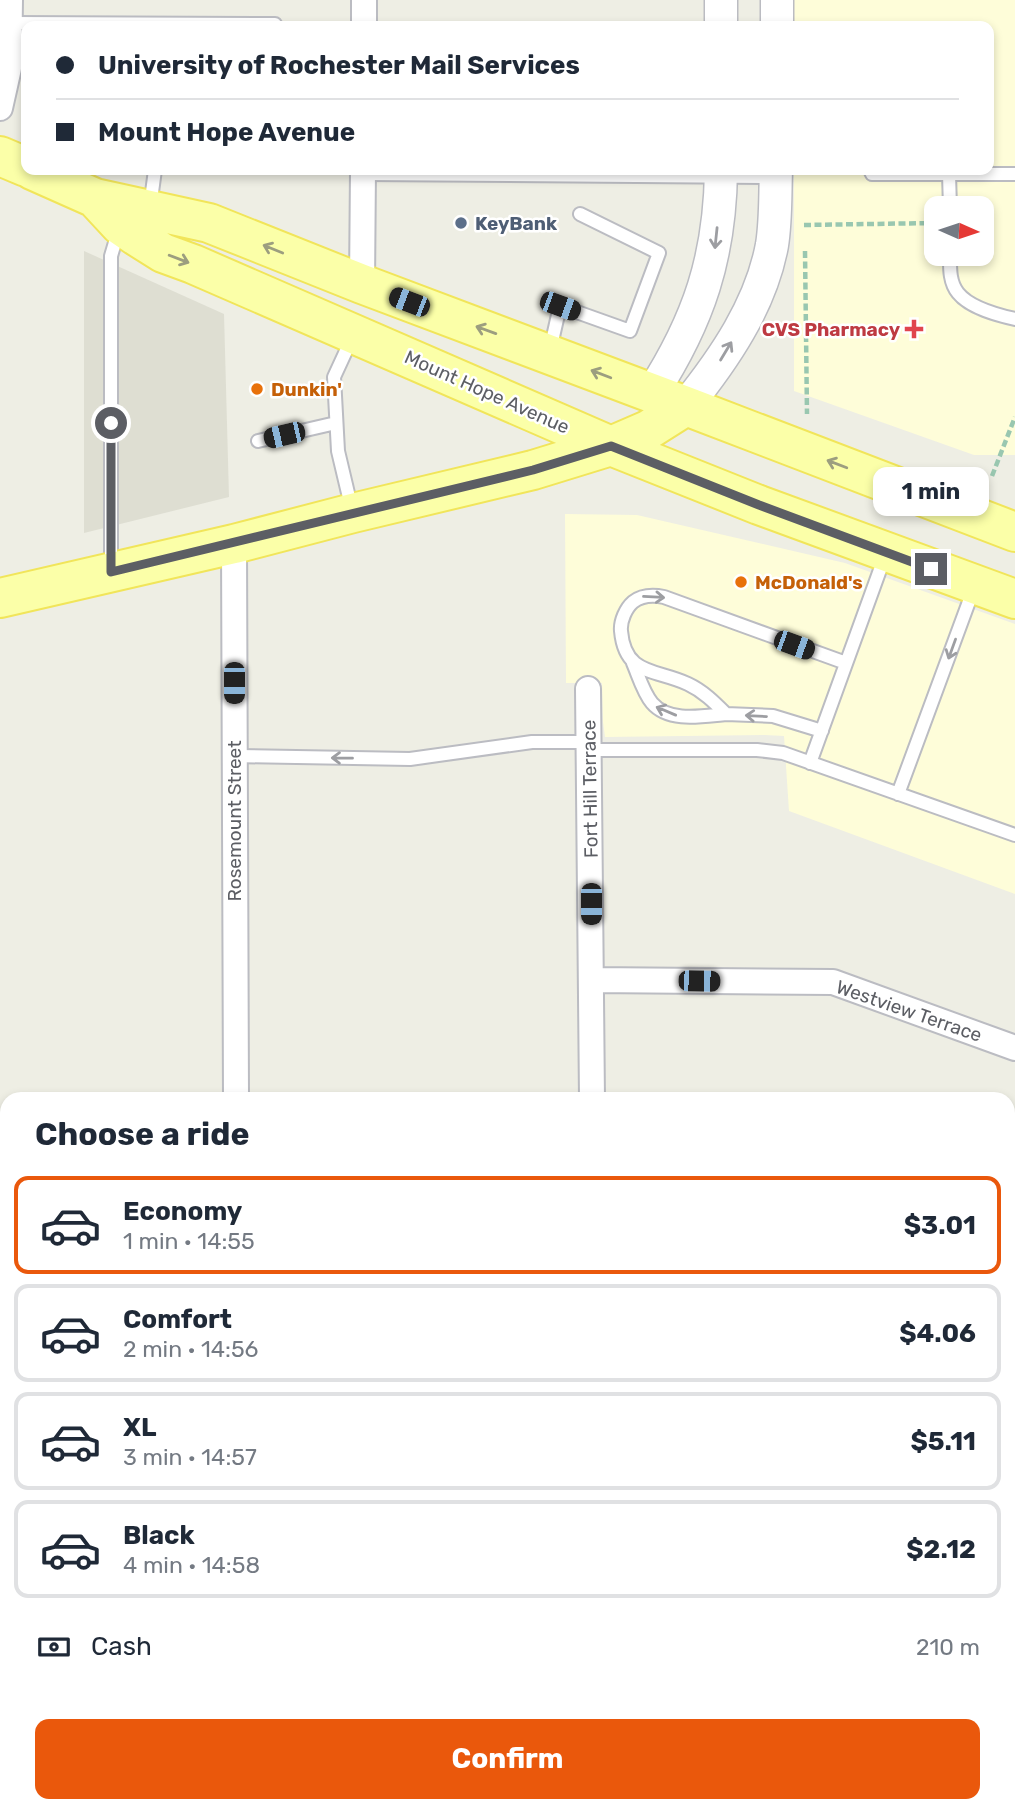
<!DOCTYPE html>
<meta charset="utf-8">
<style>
:root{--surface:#fff;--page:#f6f6f7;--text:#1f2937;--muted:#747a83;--line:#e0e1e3;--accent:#ea580c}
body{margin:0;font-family:Rubik,sans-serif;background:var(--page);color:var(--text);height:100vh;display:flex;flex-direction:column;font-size:26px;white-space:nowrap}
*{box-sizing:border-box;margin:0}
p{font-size:23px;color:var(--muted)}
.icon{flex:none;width:38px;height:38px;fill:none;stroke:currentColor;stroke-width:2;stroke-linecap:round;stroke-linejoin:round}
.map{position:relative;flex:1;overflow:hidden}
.drawer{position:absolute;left:0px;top:1092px;width:1015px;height:721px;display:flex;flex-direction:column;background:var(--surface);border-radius:21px 21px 0 0;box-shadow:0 4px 10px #0003}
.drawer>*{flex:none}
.hud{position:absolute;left:21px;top:21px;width:973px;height:154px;border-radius:14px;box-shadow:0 4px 10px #0003;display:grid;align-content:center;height:154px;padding:0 35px;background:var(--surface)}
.needle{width:46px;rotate:93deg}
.buttons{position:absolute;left:924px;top:196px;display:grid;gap:14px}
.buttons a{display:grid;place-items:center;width:70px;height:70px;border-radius:14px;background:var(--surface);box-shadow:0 4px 10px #0003;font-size:35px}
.end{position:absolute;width:32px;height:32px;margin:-16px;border:9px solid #5c5e64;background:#fff;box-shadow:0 0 0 4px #fff}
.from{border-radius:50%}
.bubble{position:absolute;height:49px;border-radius:14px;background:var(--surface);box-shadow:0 4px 10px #0003;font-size:23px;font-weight:700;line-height:49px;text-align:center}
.car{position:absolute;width:21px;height:42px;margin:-21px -10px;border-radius:9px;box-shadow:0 0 5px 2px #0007;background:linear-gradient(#222 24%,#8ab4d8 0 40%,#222 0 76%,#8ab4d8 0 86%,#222 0)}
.hud b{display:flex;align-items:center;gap:24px;height:66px;font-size:26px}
.hud b+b{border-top:2px solid var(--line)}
.hud i{width:18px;height:18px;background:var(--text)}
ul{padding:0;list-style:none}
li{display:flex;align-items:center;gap:21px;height:98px;margin:0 14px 10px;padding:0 21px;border:4px solid var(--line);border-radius:14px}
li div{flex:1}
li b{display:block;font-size:26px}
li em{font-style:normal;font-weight:700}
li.on{border-color:var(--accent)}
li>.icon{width:63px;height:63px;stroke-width:1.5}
h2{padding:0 35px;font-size:32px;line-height:84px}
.pay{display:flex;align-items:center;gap:18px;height:77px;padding:0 35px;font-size:26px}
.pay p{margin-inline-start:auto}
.button{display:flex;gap:14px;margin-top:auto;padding:14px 35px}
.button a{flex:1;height:80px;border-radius:14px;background:var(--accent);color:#fff;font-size:28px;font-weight:700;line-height:80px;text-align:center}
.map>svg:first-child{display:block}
.commercial{fill:#fefdd9;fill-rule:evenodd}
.education{fill:#deded2}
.medical{fill:#fbe8e0}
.green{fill:#c0e6c8}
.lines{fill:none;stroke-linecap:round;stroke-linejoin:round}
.service-casing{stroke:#bbbcc2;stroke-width:16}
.minor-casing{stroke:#bbbcc2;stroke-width:28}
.tertiary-casing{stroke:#bbbcc2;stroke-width:35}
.secondary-casing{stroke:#b9bbc2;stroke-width:38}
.primary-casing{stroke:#f1e55a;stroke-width:42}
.path{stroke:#99c7b0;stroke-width:4.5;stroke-dasharray:7 3.5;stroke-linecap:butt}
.service{stroke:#fff;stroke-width:12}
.minor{stroke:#fff;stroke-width:24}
.tertiary{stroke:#fff;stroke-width:32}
.secondary{stroke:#fff;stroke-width:35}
.primary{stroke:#fbffa8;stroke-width:38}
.oneway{stroke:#9d9ea2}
.oneway2{stroke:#9c9e7f}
.route{stroke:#5c5e64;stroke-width:9}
.service-dot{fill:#5c6f8a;stroke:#fff;stroke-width:2.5}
.health-dot{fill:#e0444e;stroke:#fff;stroke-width:2.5}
.food-dot{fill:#e8710a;stroke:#fff;stroke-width:2.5}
.labels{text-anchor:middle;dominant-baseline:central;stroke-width:5;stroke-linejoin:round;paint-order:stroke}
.service-label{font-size:19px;font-weight:bold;fill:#4e5e75;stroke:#fff;text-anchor:start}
.health-label{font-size:19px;font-weight:bold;fill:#be3a42;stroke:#fff;text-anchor:end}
.food-label{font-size:19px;font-weight:bold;fill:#c56008;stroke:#fff;text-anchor:start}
.street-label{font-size:19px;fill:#5c5e64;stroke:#fff}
</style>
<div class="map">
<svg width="1015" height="1813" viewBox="0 0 1015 1813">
<rect width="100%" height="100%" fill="#eeeee4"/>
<path class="commercial" d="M794,0H1015V455H974L794,391V170H989V26H794ZM936,208H982V254H936Z
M565,514L637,515L845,563L1015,624V894L789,811L784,736L765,735L605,737L603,722L602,683H566Z"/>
<path class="education" d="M84,251L224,314L229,497L84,533Z"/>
<path class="medical" d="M0,1524L7,1527V1806H779L798,1813H0Z"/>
<path class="green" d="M701,1806H779L798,1813H699Z"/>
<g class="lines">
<defs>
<path id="service" d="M10,23L275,24V26
M870,170L872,174H1015
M363,174L776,177
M949,174L950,208
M150,207L155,170
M950,254C950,267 949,282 958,293C970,308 997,315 1015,319
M550,350L560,306L630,331L659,253L580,214
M258,441L336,423
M352,510L338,451L334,377L352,338
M111,566V256L119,229
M633,663C639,677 643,692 652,703C669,723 703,716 726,714
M822,731L773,716L726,714C714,702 703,691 688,684C656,669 625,676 621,631C620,621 626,608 633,602C642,595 654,595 664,597L846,663
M589,750H757L783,753L1015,835
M234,756L410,759L532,742H589
M810,763L885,556
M898,794L974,588
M558,1806L569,1810L570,1806"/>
<path id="minor" d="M364,26V0
M0,108L9,68L10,0
M362,284L363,170
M234,544L236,1099
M588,689L592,1099
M592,980L833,982L1015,1048
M1008,1439L1015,1442"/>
<path id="tertiary" d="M721,26V0
M777,26V0
M652,393C699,320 720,257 721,170
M686,406C724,359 761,305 772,245C776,220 775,195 776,170"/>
<path id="secondary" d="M0,1472L7,1474
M925,1806L944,1813"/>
<path id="primary" d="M0,156L26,167
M32,170L95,198L209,223L362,284L686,406L1015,532
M95,198L120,225L136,236L163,253L193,264L611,446L759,505L1015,599
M0,598L234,544L353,513L533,470L611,446L648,430L686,406"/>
</defs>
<use href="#service" class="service-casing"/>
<use href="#minor" class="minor-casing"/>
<use href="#tertiary" class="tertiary-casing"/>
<use href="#secondary" class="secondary-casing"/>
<use href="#primary" class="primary-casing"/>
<path class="path" d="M804,225L935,223
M805,251L807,414
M992,476L1015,417
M690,1813L692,1806"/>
<use href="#service" class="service"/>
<use href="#minor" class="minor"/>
<use href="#tertiary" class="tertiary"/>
<use href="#secondary" class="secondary"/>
<use href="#primary" class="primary"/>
</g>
<defs><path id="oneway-shaft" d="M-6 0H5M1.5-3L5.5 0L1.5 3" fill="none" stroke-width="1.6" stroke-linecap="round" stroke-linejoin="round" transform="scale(1.75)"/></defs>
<g class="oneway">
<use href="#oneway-shaft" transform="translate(716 238) rotate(96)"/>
<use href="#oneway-shaft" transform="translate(726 351) rotate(-59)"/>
<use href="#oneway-shaft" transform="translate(654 597) rotate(3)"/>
<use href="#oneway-shaft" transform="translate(952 649) rotate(110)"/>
<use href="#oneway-shaft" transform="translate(666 711) rotate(-157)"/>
<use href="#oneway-shaft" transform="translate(756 716) rotate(-177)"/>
<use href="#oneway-shaft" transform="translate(342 758) rotate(-179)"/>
</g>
<g class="oneway2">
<use href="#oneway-shaft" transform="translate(273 249) rotate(-158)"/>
<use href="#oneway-shaft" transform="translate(179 259) rotate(21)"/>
<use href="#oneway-shaft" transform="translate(486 330) rotate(-160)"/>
<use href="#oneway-shaft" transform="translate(601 374) rotate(-159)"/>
<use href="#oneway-shaft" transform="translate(837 464) rotate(-159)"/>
</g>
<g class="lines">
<path class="route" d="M111,423V572L533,470L611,446L759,505L931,569"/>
</g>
<circle class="service-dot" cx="461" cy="223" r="7"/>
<path class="health-dot" d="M910.5 318.5h7v7h7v7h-7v7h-7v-7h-7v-7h7z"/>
<g class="food-dot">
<circle cx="257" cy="389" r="7"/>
<circle cx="741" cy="582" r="7"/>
</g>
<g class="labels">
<g class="service-label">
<text x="475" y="223">KeyBank</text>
</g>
<g class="health-label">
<text x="900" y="329">CVS Pharmacy</text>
</g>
<g class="food-label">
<text x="271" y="389">Dunkin'</text>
<text x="755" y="582">McDonald's</text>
</g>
<g class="street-label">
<text transform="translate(487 392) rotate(24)">Mount Hope Avenue</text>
<text transform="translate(590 789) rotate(-91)">Fort Hill Terrace</text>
<text transform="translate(234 821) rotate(-90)">Rosemount Street</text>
<text transform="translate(909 1011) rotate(19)">Westview Terrace</text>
</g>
</g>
</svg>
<div class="buttons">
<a><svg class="needle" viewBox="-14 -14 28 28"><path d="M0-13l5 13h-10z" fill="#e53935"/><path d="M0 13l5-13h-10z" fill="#747a83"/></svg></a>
</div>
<i class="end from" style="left:111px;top:423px"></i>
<i class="end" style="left:931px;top:569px"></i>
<div class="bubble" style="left:873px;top:467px;width:116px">1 min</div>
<i class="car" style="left:409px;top:302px;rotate:291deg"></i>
<i class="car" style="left:560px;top:306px;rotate:110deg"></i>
<i class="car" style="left:284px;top:435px;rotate:257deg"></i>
<i class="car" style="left:794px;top:645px;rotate:110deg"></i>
<i class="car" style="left:234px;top:683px;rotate:180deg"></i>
<i class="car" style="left:591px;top:904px;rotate:180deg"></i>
<i class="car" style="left:699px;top:981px;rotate:91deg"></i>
<div class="hud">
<b><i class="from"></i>University of Rochester Mail Services</b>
<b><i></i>Mount Hope Avenue</b>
</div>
<section class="drawer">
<h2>Choose a ride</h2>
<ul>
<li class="on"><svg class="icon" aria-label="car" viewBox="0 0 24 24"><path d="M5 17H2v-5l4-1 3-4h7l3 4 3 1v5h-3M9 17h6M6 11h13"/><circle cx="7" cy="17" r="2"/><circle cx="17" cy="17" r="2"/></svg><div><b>Economy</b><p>1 min · 14:55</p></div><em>$3.01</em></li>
<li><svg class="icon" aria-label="car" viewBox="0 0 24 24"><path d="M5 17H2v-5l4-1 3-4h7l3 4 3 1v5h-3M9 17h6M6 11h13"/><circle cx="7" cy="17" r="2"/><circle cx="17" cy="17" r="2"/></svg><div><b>Comfort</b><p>2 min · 14:56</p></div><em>$4.06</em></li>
<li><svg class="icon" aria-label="car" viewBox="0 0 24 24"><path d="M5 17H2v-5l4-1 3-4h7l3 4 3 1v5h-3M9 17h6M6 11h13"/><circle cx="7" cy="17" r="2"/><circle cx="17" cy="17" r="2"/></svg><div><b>XL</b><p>3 min · 14:57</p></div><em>$5.11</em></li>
<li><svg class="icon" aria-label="car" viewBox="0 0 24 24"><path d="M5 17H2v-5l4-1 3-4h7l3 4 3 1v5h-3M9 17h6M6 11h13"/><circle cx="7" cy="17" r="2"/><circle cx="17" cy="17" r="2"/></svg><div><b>Black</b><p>4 min · 14:58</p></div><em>$2.12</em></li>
</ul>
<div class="pay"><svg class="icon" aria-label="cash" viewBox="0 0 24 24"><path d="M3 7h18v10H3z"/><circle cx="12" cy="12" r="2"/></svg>Cash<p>210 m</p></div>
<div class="button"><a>Confirm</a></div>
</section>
</div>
